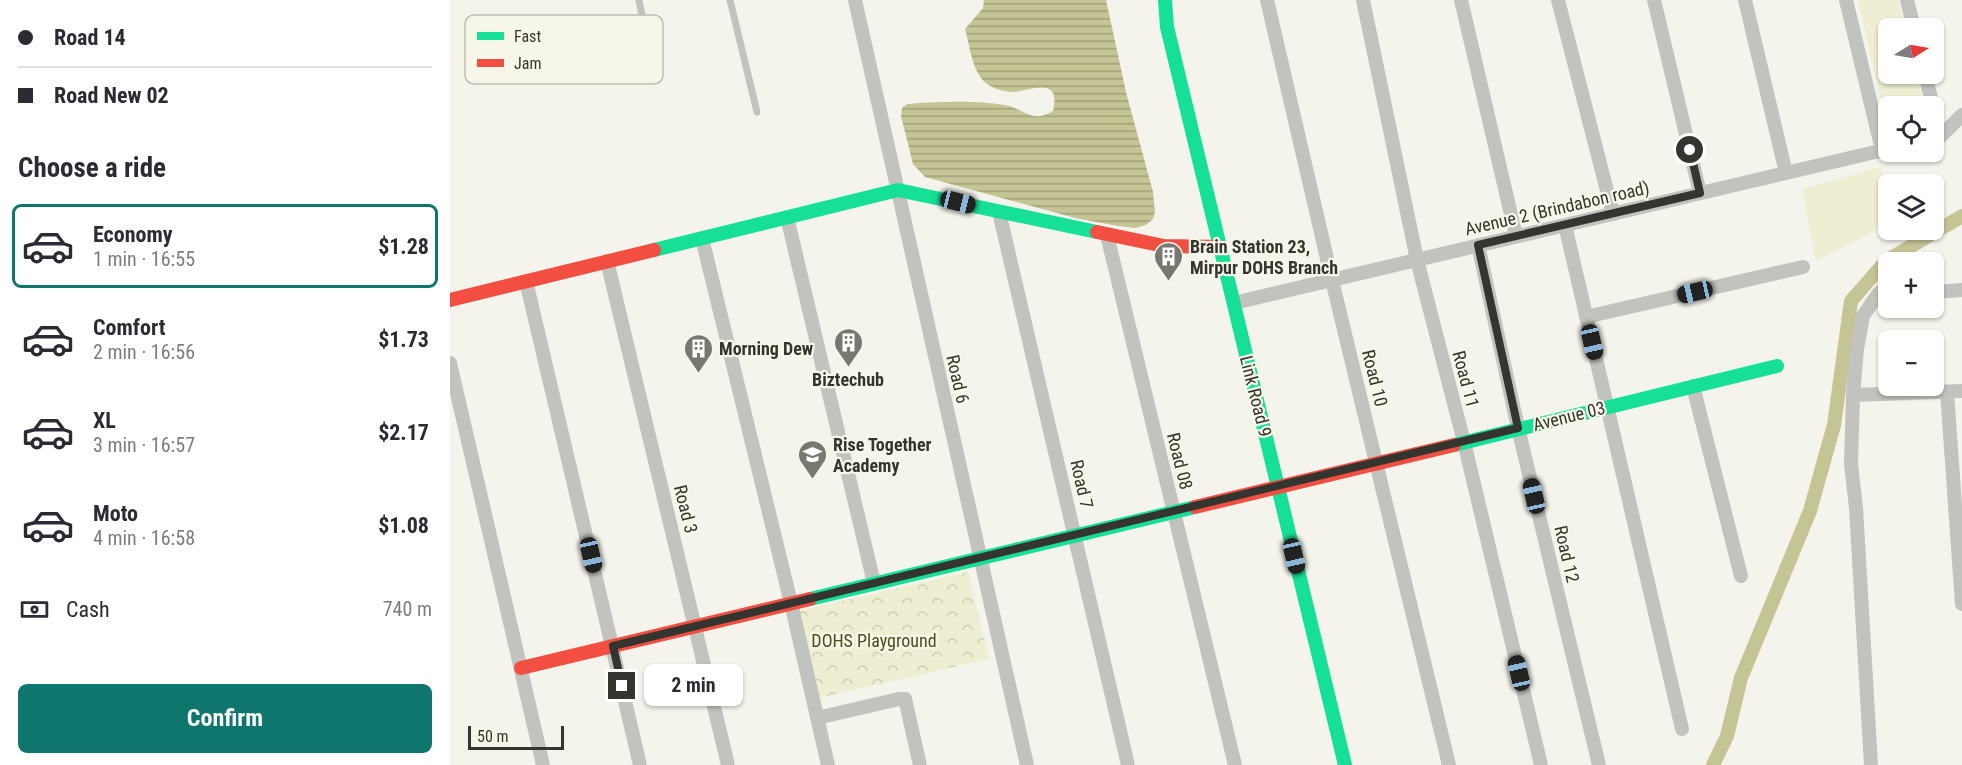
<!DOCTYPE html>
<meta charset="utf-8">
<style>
:root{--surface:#fff;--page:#f7f7f7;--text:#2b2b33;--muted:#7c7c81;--line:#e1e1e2;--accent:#0f766e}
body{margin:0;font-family:"Roboto Condensed",sans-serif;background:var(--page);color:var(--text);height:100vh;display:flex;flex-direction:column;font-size:22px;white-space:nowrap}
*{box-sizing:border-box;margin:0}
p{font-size:20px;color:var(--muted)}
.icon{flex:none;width:33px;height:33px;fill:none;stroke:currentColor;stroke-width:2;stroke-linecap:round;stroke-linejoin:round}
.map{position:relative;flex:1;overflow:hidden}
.drawer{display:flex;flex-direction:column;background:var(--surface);width:450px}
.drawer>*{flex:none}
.guide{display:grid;align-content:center;height:132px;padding:0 18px;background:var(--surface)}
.needle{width:39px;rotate:79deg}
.buttons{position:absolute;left:1428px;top:18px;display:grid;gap:12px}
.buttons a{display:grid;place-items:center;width:66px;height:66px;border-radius:9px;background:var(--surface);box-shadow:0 2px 4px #0004;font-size:30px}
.scale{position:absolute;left:18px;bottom:15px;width:96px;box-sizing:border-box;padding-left:6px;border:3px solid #35352f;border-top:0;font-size:16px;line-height:21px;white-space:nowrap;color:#35352f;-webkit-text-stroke:4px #f7f7e9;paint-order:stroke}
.end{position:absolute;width:27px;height:27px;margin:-14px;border:8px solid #35352f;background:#fff;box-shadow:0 0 0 3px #fff}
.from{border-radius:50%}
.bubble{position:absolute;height:42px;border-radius:9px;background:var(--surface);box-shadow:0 2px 4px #0004;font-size:20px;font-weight:700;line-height:42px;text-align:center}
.car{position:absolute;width:18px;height:36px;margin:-18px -9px;border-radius:8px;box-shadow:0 0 4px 2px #0007;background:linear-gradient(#222 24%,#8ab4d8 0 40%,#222 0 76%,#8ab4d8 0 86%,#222 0)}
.guide b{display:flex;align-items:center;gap:21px;height:57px;font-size:22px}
.guide b+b{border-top:2px solid var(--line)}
.guide i{width:15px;height:15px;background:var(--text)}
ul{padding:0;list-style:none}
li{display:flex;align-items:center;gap:18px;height:84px;margin:0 12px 9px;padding:0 6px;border:3px solid transparent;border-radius:9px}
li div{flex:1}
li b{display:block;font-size:22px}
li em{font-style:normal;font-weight:700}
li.active{border-color:var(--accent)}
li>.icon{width:54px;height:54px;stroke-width:1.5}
h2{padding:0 18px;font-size:27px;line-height:72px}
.pay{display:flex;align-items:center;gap:15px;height:66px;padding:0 18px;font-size:22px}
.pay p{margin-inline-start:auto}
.cta{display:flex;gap:12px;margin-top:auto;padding:12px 18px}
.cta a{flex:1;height:69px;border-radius:9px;background:var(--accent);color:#fff;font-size:24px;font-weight:700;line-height:69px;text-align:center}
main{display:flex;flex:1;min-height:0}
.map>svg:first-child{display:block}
.green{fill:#eeeed2}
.park{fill:url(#park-crowns)}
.water{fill:url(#water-rules)}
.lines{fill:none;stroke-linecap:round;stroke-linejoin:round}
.canal{stroke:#c5c494;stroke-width:14}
.lane{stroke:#c2c2bf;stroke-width:7}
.street{stroke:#c2c2bf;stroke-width:14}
.fast{stroke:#16e098;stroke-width:14}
.jam{stroke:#f24e42;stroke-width:14}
.route{stroke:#35352f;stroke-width:8}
.labels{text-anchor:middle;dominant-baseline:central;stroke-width:4.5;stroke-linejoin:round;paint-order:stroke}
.street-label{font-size:18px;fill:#35352f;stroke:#f7f7e9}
.poi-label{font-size:18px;font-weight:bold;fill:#35352f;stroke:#f7f7e9;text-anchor:start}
.park-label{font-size:18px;fill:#4f4d1c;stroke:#f7f7e9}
.key{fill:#f7f7e9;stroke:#bdbdb1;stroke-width:1.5}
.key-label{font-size:16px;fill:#35352f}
</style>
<main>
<section class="drawer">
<div class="guide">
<b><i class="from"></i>Road 14</b>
<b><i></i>Road New 02</b>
</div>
<h2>Choose a ride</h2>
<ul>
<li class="active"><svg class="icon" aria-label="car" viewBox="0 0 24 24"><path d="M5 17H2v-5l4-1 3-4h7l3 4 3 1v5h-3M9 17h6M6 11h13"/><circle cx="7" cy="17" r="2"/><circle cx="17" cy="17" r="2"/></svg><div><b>Economy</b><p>1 min · 16:55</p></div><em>$1.28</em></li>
<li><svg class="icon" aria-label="car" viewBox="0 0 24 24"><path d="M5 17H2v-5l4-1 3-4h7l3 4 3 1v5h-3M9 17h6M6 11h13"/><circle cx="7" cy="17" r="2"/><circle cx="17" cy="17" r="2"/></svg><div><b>Comfort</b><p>2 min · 16:56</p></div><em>$1.73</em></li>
<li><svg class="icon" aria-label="car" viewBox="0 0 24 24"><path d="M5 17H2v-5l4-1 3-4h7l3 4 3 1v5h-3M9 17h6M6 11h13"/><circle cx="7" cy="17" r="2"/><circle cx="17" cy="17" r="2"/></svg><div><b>XL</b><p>3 min · 16:57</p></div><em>$2.17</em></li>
<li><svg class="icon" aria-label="car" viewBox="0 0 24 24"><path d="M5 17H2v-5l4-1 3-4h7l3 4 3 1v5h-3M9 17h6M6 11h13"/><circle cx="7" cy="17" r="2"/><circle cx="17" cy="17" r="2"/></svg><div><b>Moto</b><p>4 min · 16:58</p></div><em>$1.08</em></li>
</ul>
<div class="pay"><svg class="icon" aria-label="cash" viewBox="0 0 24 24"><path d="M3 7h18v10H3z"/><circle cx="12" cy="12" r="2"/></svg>Cash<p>740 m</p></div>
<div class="cta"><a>Confirm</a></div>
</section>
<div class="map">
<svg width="1512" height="765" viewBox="0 0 1512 765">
<defs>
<pattern id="park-crowns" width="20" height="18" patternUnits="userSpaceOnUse" patternTransform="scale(1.5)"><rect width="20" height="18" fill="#eeeed2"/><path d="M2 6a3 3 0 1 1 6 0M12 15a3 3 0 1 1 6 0" fill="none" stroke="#cdcdb5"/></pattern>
<pattern id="water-rules" width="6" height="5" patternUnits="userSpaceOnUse" patternTransform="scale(1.5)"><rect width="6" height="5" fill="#c5c494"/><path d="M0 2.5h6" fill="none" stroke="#a1a079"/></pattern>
</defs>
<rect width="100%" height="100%" fill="#f4f4ec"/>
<path class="green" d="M1408,0H1448L1455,28H1438V74H1466L1474,106H1438V133Z
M1430,167L1436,181L1438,219L1417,235L1366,261L1352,189Z"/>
<path class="park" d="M518,572L539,659L369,698L348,611Z"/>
<path class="water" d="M534,0H656L676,92L703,192L705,212L703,219L696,225L685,228L668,226L625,218L475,177L463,164L451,116L452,108L457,104C490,102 522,100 555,105C575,109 581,124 603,111C611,76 582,90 564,92C556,92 543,89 537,84C522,73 520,46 515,29L533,8Z"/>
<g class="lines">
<path class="canal" d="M1263,765L1277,736L1291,678L1360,511L1384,425L1401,301L1436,261L1512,216"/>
<path class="lane" d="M189,0L201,62
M280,0L307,112"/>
<path class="street" d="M405,0L577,765
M817,0L882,280L999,765
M913,0L967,260L1014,442L1091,765
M1011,0L1066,236
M1108,0L1163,214
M1204,0L1250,193
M1295,0L1336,173
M1396,0L1432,150
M1457,0L1464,28
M1475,74L1483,106
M1484,110L1490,137
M1490,137L1512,115
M549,212L678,765
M337,217L424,583
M1115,225L1232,729
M657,235L785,765
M252,238L341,603L378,765
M1028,245L1068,428L1149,765
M157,261L278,765
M76,281L190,765
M1484,292L1512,290
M784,303L1438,149
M1136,317L1353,267
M0,363L93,765
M1243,386L1291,576
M1497,392L1512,604
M1403,395L1512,391
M367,718L449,699H455L470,765
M1421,765L1406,508L1401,464L1403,395L1407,349L1413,316L1428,294L1438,286"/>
<path class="fast" d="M715,0L717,27L895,765
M204,250L448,190L647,232
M1004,445L1327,366
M360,599L745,507"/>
<path class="jam" d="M647,232L714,246L770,247
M0,300L204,250
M745,507L1004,445
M71,668L360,599"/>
</g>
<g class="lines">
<path class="route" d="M172,686L163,646L1068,428L1028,245L1250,193L1240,150"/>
</g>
<defs>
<symbol id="building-pin" viewBox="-11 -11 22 30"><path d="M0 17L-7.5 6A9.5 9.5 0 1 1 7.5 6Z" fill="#787871" stroke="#f7f7e9"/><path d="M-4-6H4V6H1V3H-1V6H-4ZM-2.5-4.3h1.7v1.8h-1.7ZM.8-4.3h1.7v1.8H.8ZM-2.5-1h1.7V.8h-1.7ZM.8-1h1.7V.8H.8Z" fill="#fff"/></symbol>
<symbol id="school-pin" viewBox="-11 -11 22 30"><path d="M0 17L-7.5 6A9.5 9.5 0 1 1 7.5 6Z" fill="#787871" stroke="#f7f7e9"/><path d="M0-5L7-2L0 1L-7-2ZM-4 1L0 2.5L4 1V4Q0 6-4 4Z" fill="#fff"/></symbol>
</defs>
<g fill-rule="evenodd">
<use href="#building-pin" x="702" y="240" width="33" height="45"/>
<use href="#building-pin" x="382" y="326" width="33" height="45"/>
<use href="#building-pin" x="232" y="332" width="33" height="45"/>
<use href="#school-pin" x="346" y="438" width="33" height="45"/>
</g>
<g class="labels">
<g class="street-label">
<text transform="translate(1107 208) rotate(-13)">Avenue 2 (Brindabon road)</text>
<text transform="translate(925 378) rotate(76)">Road 10</text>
<text transform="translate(508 379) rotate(77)">Road 6</text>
<text transform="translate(1016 379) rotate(75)">Road 11</text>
<text transform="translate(806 396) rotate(76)">Link Road 9</text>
<text transform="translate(1119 416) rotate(-14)">Avenue 03</text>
<text transform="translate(730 461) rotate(76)">Road 08</text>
<text transform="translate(632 484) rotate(77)">Road 7</text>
<text transform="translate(236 509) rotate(76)">Road 3</text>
<text transform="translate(1117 554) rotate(77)">Road 12</text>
</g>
<g class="poi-label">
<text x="740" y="246">Brain Station 23,<tspan x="740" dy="21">Mirpur DOHS Branch</tspan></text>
<text x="269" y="348">Morning Dew</text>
<text x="398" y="379" text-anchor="middle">Biztechub</text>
<text x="383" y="444">Rise Together<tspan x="383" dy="21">Academy</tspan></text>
</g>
<g class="park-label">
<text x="424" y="640">DOHS Playground</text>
</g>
</g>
<rect x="15" y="15" width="198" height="69" rx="9" class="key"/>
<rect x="27" y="32" width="27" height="8" fill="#16e098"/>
<rect x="27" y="59" width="27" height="8" fill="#f24e42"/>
<g class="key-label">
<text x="64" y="42">Fast</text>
<text x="64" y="69">Jam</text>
</g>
</svg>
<div class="buttons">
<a><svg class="needle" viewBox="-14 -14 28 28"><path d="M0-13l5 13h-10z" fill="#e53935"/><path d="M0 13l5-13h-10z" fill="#7c7c81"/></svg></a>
<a><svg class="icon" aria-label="locate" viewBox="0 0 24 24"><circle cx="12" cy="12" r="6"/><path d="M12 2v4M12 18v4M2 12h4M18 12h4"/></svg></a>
<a><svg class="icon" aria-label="layers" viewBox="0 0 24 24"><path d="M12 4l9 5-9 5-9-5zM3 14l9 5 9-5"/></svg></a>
<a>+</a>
<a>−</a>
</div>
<div class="scale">50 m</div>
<i class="end from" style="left:1240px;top:150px"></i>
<i class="end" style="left:172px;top:686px"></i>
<div class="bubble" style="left:194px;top:664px;width:99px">2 min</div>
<i class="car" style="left:508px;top:202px;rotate:104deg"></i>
<i class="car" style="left:1245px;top:292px;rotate:257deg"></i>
<i class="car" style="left:1142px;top:342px;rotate:167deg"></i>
<i class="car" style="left:1084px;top:496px;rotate:347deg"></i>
<i class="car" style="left:141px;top:555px;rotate:167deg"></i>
<i class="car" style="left:844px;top:556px;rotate:167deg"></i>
<i class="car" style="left:1069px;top:673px;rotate:347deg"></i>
</div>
</main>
